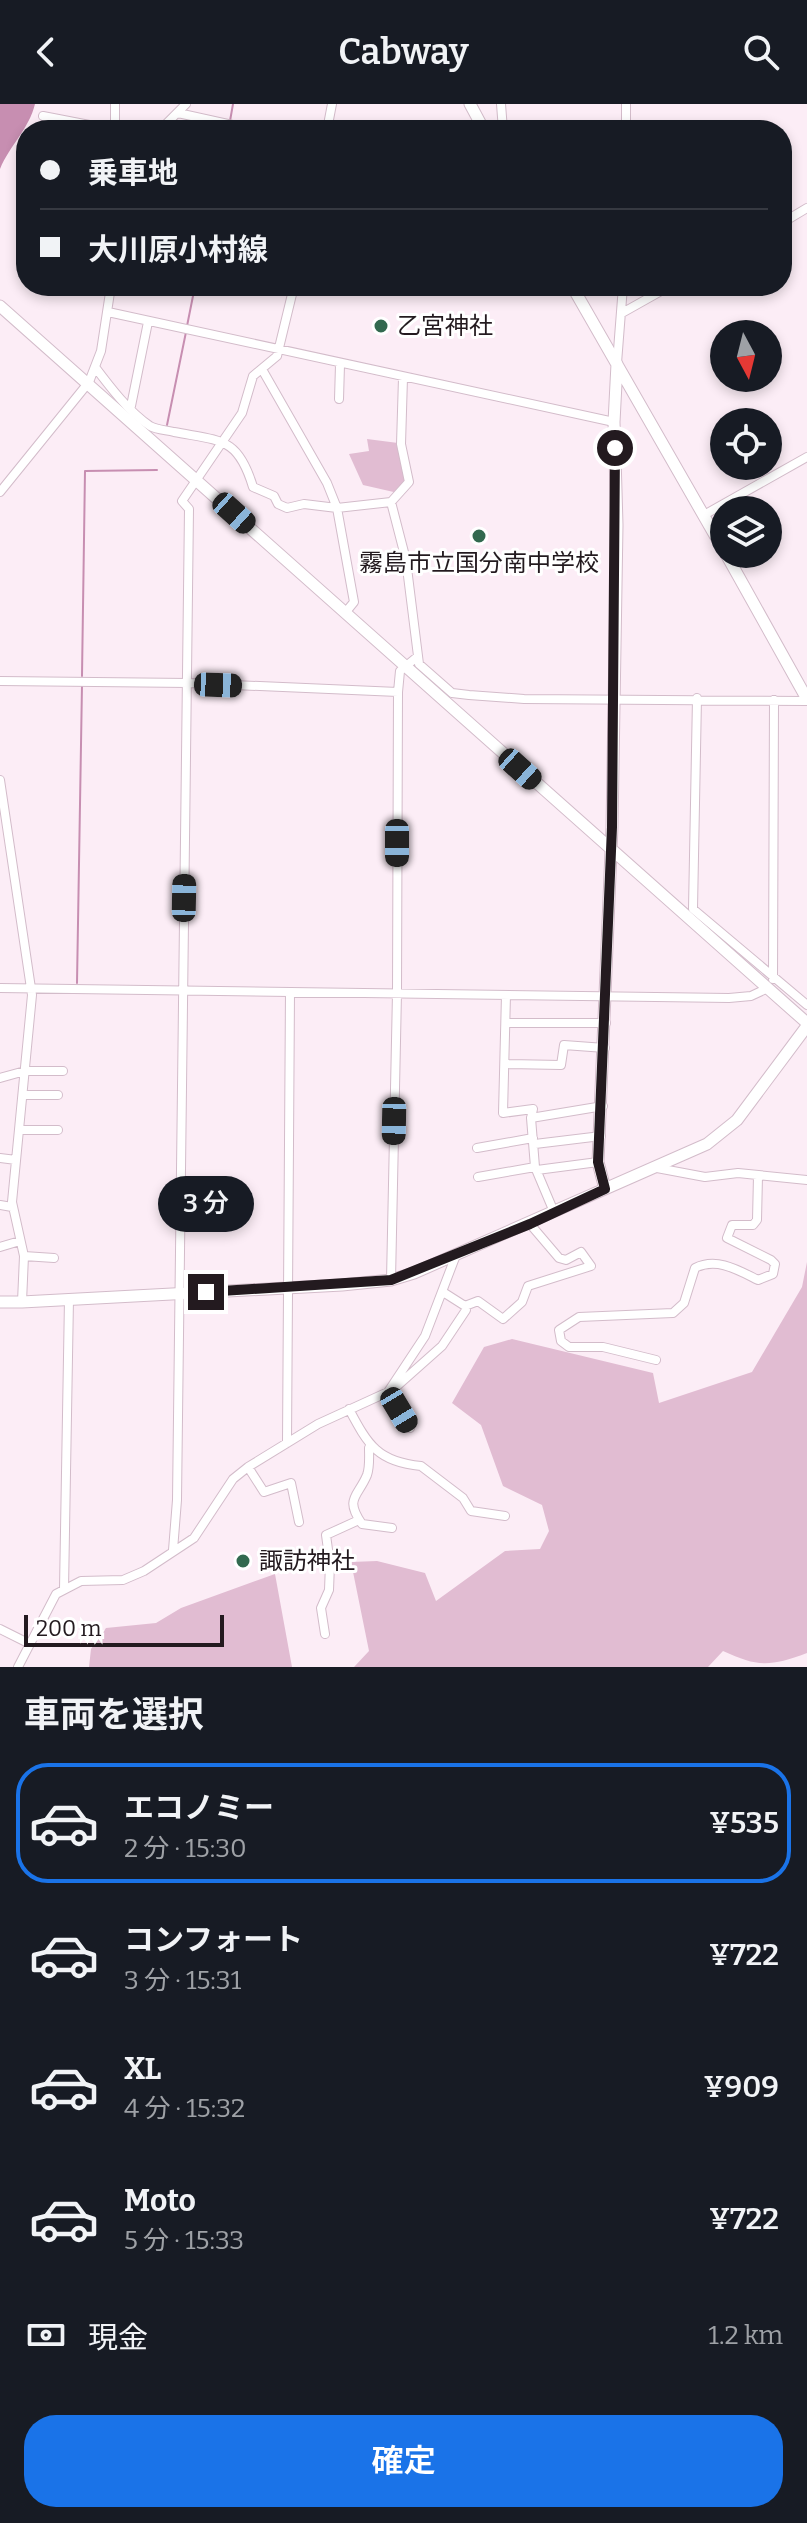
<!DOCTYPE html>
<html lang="ja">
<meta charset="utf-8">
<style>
:root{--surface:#171b24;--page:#242831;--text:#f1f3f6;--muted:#9ea1a6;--line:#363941;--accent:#1a73e8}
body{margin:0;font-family:Bitter,"Noto Sans JP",serif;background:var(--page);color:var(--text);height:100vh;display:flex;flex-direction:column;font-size:30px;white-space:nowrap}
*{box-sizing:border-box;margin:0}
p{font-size:26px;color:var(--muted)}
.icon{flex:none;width:44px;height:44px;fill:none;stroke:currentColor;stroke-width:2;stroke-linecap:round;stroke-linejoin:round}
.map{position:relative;height:1563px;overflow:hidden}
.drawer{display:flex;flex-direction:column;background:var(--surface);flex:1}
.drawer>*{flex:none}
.hud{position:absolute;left:16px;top:16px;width:776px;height:176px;border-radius:32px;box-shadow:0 4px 12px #0003;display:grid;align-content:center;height:176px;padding:0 24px;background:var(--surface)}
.needle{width:52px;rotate:173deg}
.tools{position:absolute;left:710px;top:216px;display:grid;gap:16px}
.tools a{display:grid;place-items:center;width:72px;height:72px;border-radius:50%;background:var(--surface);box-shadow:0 4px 12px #0003;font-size:40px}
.scale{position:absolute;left:24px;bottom:20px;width:200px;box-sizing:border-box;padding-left:8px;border:4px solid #231a1f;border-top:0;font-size:22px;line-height:28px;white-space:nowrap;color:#231a1f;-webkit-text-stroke:6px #fff;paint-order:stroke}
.end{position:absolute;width:36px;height:36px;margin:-18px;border:10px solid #231a1f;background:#fff;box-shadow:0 0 0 4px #fff}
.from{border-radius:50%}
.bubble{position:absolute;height:56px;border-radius:28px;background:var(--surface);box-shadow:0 4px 12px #0003;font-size:26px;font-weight:600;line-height:56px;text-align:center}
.car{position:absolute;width:24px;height:48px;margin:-24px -12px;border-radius:10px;box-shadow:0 0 6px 2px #0007;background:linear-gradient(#222 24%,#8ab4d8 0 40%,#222 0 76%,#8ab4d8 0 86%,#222 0)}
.hud b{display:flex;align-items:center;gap:28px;height:76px;font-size:30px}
.hud b+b{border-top:2px solid var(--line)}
.hud i{width:20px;height:20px;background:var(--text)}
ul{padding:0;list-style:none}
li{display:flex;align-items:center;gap:24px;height:120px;margin:0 16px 12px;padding:0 8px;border:4px solid transparent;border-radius:32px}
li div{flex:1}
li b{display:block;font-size:30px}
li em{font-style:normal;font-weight:600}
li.on{border-color:var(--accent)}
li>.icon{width:72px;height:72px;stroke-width:1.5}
h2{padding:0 24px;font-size:36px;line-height:96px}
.pay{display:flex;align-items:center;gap:20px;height:88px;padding:0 24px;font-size:30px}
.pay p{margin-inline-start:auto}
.button{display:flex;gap:16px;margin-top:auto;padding:16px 24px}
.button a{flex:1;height:92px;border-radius:32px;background:var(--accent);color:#fff;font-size:32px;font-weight:600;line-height:92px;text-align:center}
header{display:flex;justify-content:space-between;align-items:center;height:104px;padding:0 24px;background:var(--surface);font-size:36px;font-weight:600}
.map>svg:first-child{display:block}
.green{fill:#e1bcd2}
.water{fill:#c78eb1}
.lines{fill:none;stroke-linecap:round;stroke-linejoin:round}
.stream{stroke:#c78eb1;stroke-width:2}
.street-casing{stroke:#d3bcca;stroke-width:10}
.secondary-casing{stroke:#d3bcca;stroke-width:13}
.street{stroke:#fff;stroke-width:8}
.secondary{stroke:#fff;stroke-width:11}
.route{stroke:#231a1f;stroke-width:10}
.poi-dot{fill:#32694f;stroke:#fff;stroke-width:3}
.labels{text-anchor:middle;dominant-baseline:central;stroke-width:6;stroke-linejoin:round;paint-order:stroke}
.poi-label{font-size:24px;fill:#231a1f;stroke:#fff;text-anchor:start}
</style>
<header><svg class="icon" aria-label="back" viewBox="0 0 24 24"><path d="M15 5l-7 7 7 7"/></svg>Cabway<svg class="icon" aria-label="search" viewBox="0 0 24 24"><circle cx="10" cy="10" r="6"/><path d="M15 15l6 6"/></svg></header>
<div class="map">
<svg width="807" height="1563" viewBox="0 0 807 1563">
<rect width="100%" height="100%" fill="#fcedf6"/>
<path class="green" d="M367,335L398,339L405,377L398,389L363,381L349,350L369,347Z
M807,1158V1549C769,1563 758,1563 723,1547L708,1563H354L369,1547L351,1458L377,1457L425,1469L436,1497L505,1447L540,1445L549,1427L542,1401L503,1382L481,1321L452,1299L484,1243L512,1235L653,1269L659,1299L752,1268L802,1183Z
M275,1470L292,1563H89L91,1545L106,1524L156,1519L181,1504Z"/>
<path class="water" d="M0,0H35C29,25 10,41 0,65Z"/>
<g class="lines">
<path class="stream" d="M230,17L233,0
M187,222L195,182
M167,321L186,228
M82,572L85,367L157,366
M77,879L82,581"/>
<defs>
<path id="street" d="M501,0L503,26
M626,0V26
M178,9L256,26
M43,12L115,26V0
M160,26L186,0
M327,26L332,0
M782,119L807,104
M108,208L614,318
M622,209L670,182
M617,259L623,182
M95,263C110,283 129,308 150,322C157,326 167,326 174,328C221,337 238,333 253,383L274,392L278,400L287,404L304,400L337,404L354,498L345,509
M263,267L327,379L337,404L391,398L409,378L401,340L403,274
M339,295L340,261
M131,302L148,218
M0,388L89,278L101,247L111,182
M391,398L406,456L419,560L452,589L469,591L524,595L807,597
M704,411L807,353
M0,577L189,579L398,588
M697,594L693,805L807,901
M0,676L32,891L12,1098L24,1152L22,1198
M773,875L774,596
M0,884L729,894L751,892L768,884
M506,891L503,1009L533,1005L531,1014
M506,919H606
M505,960L561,961L564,941L605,944
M0,974L25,967H63
M23,991H58
M19,1026H58
M535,1040L601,1032
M477,1044L533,1034
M0,1054L16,1056
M657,1064L705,1073L738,1069L807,1076
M537,1066L598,1058
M478,1073L535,1063
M0,1101L12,1103
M554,1108L535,1063L531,1014L603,1002
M0,1143L20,1137
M24,1152L54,1154
M391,1176L397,889L398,588L400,567L417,553
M465,1202L478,1197L503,1215L522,1198L528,1182L591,1162L581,1148L566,1156L559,1154L530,1120
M656,1256L603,1243H569L561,1237L559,1226L579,1213L673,1209L684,1199L695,1164C717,1153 738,1166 758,1176L773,1170L775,1160L771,1156L727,1134L732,1121H753L757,1116L758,1072
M397,1282L442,1242L466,1206L465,1202L443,1188
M388,1288L410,1324
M349,1305C368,1341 378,1358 421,1362L463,1394L471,1407L505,1412
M287,1339L290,888
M369,1344C369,1352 370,1363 367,1371C358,1393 344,1394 362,1420L392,1424
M248,1363L264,1388L291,1379L299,1418
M173,1446L177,1396L189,405L182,397L242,309L253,272L277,252L294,182
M64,1485L69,1195
M0,1525L28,1539
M325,1530L321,1504L329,1486L330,1460L326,1431L359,1416
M18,1563L56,1490L81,1477L123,1476L144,1467L194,1434L233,1375L248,1363L318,1320L388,1288L425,1232L456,1151"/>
<path id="secondary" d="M470,0L484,26
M572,182L724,447
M0,202L807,919
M726,450L807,595
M605,1085L598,1058L612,723L617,421L614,318L617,260
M0,1198H22
M22,1198L342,1181L391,1176L414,1169L707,1040L737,1016L807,922"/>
</defs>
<use href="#street" class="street-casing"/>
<use href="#secondary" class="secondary-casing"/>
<use href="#street" class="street"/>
<use href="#secondary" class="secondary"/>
</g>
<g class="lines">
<path class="route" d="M206,1188L391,1176L530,1120L605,1085L598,1058L612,723L615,344"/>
</g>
<g class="poi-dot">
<circle cx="381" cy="222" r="8"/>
<circle cx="479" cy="432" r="8"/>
<circle cx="243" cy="1457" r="8"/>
</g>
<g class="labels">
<g class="poi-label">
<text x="397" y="222">乙宮神社</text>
<text x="479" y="459" text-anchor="middle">霧島市立国分南中学校</text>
<text x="259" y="1457">諏訪神社</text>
</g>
</g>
</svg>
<div class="tools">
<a><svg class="needle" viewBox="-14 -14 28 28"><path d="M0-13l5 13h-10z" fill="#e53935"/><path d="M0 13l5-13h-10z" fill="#9ea1a6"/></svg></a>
<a><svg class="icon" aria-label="locate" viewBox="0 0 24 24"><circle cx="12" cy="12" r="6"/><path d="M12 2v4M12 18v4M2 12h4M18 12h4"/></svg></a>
<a><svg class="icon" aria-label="layers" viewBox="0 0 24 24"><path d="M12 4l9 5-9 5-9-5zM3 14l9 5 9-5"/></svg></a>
</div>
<div class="scale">200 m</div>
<i class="end from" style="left:615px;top:344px"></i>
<i class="end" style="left:206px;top:1188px"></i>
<div class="bubble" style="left:158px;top:1072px;width:96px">3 分</div>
<i class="car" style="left:234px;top:409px;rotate:132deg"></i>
<i class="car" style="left:218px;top:581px;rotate:92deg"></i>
<i class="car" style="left:520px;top:665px;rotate:132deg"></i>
<i class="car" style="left:397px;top:739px;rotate:180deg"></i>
<i class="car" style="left:184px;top:794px;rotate:1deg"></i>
<i class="car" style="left:394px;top:1017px;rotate:181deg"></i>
<i class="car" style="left:399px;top:1306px;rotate:149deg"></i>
<div class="hud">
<b><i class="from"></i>乗車地</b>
<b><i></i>大川原小村線</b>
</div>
</div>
<section class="drawer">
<h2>車両を選択</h2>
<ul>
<li class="on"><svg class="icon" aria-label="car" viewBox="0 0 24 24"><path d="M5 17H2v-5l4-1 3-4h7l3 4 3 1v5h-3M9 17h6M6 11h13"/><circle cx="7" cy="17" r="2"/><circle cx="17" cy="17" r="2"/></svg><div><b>エコノミー</b><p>2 分 · 15:30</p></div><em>¥535</em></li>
<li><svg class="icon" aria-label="car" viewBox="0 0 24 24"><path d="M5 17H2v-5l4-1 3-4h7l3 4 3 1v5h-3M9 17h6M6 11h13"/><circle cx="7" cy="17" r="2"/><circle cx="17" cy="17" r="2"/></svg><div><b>コンフォート</b><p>3 分 · 15:31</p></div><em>¥722</em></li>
<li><svg class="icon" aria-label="car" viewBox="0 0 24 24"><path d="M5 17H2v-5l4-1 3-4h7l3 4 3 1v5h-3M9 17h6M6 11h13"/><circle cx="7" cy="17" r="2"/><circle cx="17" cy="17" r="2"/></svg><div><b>XL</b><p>4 分 · 15:32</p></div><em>¥909</em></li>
<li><svg class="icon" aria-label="car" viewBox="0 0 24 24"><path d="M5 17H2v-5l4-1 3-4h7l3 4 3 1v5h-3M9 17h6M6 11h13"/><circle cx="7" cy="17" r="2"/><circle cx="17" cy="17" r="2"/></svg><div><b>Moto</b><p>5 分 · 15:33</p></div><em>¥722</em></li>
</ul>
<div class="pay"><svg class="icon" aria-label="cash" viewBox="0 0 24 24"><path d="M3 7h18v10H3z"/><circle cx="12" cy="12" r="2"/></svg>現金<p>1.2 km</p></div>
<div class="button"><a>確定</a></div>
</section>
